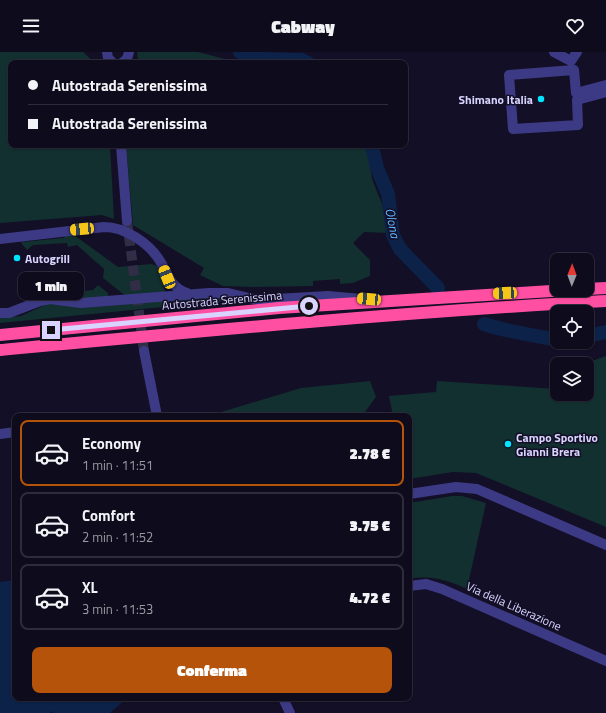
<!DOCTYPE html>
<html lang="it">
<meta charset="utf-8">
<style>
:root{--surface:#0e0b1c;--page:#1c1929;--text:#f1f3f6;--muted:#9b9ba3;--line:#2e2b3b;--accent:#b45309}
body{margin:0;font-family:"Titillium Web",sans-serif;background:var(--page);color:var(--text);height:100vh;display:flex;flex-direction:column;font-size:15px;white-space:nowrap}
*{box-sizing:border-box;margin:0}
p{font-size:13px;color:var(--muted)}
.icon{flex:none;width:22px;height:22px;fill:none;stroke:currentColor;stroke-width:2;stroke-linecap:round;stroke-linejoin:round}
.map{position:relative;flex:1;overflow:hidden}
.side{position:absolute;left:12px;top:361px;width:400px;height:288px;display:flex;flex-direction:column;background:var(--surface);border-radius:8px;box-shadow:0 1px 3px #0004,0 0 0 1px var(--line)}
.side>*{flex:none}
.top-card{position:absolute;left:8px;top:8px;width:400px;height:88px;border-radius:8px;box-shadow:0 1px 3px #0004,0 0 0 1px var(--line);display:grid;align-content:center;height:88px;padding:0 20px;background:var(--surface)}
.needle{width:26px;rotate:1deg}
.tools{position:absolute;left:550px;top:201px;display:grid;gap:8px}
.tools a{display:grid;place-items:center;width:44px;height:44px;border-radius:8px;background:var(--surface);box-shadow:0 1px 3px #0004,0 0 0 1px var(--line);font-size:20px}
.end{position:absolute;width:18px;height:18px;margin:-9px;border:5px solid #d9d4ff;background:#111;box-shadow:0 0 0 2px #111}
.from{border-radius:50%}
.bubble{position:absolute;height:28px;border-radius:8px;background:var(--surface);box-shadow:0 1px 3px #0004,0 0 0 1px var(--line);font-size:13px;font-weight:800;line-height:28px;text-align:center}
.car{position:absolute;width:12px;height:24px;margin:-12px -6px;border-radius:5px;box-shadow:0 0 3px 1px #0007;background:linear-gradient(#f5c518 24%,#345 0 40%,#f5c518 0 76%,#345 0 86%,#f5c518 0)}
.top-card b{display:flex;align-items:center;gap:14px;height:38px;font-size:15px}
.top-card b+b{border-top:1px solid var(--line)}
.top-card i{width:10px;height:10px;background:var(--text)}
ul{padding:7px 0 0;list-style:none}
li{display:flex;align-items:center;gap:12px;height:66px;margin:0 8px 6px;padding:0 12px;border:2px solid var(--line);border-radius:8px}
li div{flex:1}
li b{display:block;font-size:15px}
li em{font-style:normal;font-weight:800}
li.active{border-color:var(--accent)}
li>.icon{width:36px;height:36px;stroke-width:1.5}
.cta{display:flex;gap:8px;margin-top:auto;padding:8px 20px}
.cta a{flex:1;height:46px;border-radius:8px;background:var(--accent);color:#fff;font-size:16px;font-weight:800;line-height:46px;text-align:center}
header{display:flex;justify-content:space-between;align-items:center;height:52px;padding:0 20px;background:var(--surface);font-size:18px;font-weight:800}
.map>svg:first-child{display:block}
.green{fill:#12302f}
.water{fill:#0c2248}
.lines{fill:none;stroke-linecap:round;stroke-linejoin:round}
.river{stroke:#0c2248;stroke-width:14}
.minor-tunnel{stroke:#312d47;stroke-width:10;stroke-dasharray:10 5;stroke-linecap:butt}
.minor{stroke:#3d3a85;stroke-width:10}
.highway{stroke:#ff4fa3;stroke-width:12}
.route{stroke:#d9d4ff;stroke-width:5}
.poi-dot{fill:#00e5ff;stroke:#130f26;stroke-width:1.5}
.labels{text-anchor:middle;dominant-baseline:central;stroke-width:3;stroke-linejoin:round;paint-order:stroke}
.poi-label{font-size:12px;font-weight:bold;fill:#d9d4ff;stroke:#130f26;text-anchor:start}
.street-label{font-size:12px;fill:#d9d4ff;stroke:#130f26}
.water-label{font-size:13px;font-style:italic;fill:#62b6ff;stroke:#130f26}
</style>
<header><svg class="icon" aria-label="menu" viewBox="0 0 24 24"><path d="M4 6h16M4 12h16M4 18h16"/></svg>Cabway<svg class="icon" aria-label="heart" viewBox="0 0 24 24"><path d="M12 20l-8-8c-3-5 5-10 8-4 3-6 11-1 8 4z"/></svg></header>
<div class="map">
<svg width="606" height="661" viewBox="0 0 606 661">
<rect width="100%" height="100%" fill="#130f26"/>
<path class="green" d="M0,0H83L95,11H11V93H110L114,167L102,163L0,171Z
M137,0H198L240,11H136L138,7Z
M126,93H367L372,127L382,152L388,181L364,180L353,191L370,208V224L353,231L340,232V227L313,229V234L253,235L223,234L200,223L204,216L133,173Z
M67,183H74L118,215L151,212L157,214L160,219L165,240L125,243L122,241L103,226L104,217L77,193L68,195L67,191L33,193L27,198L21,191L22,190L63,186Z
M98,233L108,241V244C92,248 64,251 51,239L55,236L62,235L58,239L61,242L93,238Z
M205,246H224V249L0,271V266L21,264L47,252Z
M606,304V475L476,421L453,420L409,427V364H393L389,344L436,340L437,329L557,337V342H587V312L589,310Z
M370,329L376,345L362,364H208L301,336Z
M452,444H462L486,451L467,537C447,528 431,523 409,527V451Z"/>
<path class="water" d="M15,528V646H127L110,661H53L51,659L50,661H0V530Z"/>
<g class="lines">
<path class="river" d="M240,0L266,7L302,8L308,11
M372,93L377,116L388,142L393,183L400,197L438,236
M484,272C508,280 533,283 557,288
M587,284L606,280"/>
<path class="minor-tunnel" d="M127,169L144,299"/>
<path class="minor" d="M107,0L108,6L113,11
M554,0L571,9L577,0
M122,11L127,7L129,0
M606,33L576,41L574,18L509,23L513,77L578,73L577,48L606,40
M121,93L127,169
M0,187L104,175C125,175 149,191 160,209C169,223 170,235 187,241
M0,261H9L40,249L50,247L81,251L209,241H227L258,248L328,244L361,247
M144,299L157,364
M0,382L15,380
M409,442L456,435L477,437L606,493
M409,534L426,532L442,537L606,609
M283,646L290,661"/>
<path class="highway" d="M587,237L606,236
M0,283L279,256L567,238
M0,298C202,279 403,260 606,249"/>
</g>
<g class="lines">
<path class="route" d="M51,278L309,254"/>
</g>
<g class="poi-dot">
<circle cx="541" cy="47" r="4"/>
<circle cx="17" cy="206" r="4"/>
<circle cx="508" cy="392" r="4"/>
</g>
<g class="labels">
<g class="poi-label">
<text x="533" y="47" text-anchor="end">Shimano Italia</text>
<text x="25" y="206">Autogrill</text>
<text x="516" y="385">Campo Sportivo<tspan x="516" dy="14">Gianni Brera</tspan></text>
</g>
<g class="street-label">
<text transform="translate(222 248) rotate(-5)">Autostrada Serenissima</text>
<text transform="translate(514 554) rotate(24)">Via della Liberazione</text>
</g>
<g class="water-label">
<text transform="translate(393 171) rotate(79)">Olona</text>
</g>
</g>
</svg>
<div class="tools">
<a><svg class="needle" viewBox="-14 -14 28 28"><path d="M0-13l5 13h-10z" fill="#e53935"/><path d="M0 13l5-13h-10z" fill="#9b9ba3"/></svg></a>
<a><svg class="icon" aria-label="locate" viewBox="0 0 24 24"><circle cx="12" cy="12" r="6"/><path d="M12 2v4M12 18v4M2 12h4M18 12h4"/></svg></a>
<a><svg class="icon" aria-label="layers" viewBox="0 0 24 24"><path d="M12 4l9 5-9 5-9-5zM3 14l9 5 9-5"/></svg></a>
</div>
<i class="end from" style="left:309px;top:254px"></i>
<i class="end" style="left:51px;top:278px"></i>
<div class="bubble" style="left:18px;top:220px;width:66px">1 min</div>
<i class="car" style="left:82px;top:177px;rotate:265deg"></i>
<i class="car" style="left:167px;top:225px;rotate:338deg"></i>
<i class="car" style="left:505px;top:241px;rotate:267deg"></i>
<i class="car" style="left:369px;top:247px;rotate:275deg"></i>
<div class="top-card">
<b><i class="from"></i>Autostrada Serenissima</b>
<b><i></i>Autostrada Serenissima</b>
</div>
<section class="side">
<ul>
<li class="active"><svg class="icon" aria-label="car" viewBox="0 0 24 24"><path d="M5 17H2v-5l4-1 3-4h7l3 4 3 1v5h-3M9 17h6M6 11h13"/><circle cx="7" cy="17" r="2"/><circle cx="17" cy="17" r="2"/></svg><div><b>Economy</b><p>1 min · 11:51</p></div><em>2.78 €</em></li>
<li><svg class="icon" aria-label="car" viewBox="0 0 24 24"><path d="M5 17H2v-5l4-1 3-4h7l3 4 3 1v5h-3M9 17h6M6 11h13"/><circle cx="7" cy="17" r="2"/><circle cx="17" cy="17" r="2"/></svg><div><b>Comfort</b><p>2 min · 11:52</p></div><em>3.75 €</em></li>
<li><svg class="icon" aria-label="car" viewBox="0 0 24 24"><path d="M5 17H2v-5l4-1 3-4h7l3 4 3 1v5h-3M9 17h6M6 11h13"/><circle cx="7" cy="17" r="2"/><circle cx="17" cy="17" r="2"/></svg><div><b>XL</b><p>3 min · 11:53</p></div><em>4.72 €</em></li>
</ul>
<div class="cta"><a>Conferma</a></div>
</section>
</div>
